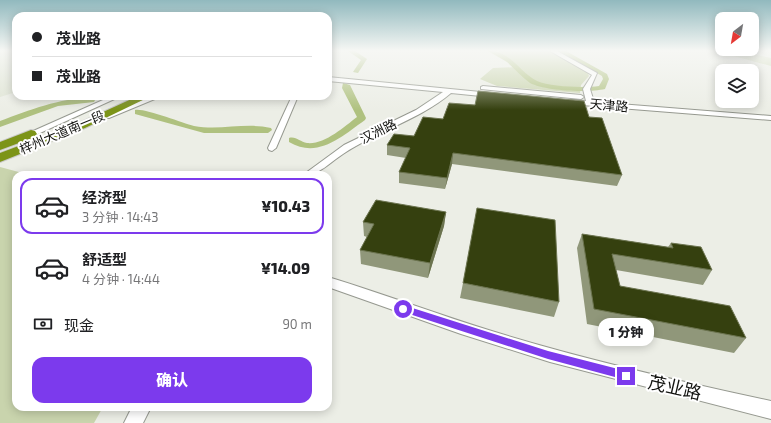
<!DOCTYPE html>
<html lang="zh">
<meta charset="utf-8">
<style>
:root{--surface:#fff;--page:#f2f2f2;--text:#202124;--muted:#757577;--line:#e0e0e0;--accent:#7c3aed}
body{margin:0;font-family:"Exo 2","Noto Sans SC",sans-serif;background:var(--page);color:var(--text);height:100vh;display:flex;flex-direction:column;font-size:15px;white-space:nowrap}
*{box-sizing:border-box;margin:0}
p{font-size:13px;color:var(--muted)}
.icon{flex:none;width:22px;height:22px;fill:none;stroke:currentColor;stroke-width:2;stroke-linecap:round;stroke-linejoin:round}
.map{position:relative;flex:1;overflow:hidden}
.drawer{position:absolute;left:12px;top:171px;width:320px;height:240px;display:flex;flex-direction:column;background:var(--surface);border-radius:12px;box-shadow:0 2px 10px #0003}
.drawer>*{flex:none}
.guide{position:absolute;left:12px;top:12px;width:320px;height:88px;border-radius:12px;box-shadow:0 2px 10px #0003;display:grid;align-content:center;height:88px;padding:0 20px;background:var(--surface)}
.needle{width:26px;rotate:211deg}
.fabs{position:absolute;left:715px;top:12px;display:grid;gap:8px}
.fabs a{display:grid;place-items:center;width:44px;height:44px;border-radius:8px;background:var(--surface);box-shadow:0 2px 10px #0003;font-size:20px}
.end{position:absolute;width:18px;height:18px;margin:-9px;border:5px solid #7c3aed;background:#fff;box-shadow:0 0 0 2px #fff}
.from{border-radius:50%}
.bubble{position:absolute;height:28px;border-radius:12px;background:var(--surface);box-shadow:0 2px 10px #0003;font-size:13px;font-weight:800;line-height:28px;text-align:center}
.guide b{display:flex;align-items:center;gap:14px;height:38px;font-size:15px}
.guide b+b{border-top:1px solid var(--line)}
.guide i{width:10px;height:10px;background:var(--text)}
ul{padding:7px 0 0;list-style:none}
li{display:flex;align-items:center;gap:12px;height:56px;margin:0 8px 6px;padding:0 12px;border:2px solid transparent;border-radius:12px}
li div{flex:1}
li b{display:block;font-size:15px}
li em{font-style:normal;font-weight:800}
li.current{border-color:var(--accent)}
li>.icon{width:36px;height:36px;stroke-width:1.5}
.pay{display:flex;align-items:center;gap:10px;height:44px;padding:0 20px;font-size:15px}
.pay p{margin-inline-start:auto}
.action{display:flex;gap:8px;margin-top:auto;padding:8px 20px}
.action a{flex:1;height:46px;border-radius:12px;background:var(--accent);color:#fff;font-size:16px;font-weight:800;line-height:46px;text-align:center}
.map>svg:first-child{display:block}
.built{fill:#dfe4d4}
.green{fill:#c9d4ad}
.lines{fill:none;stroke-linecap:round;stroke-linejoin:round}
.canal{fill:#afc17f;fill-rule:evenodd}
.minor-casing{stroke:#969990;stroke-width:2}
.highway-casing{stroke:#cbcbca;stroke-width:2}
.minor{fill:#fff;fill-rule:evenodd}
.highway{fill:#7c9418;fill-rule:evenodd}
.wall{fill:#90977a}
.shaded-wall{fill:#6c7450}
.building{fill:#35400f;stroke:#6c7450}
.route{fill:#7c3aed}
.labels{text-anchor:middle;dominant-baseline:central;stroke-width:4;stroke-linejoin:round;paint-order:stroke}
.far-street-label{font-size:13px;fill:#121310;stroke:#fff}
.near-street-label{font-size:18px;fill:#121310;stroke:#fff}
</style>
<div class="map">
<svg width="771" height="423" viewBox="0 0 771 423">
<rect width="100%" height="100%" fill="#eceee6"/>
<path class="built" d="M0,51H16V92L0,97Z"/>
<path class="green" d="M499,51H549L587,71L589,76L581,85L580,93L497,86L480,79L493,68L517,67L498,52Z
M715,51H740L771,58V66Z
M0,167L30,175H16V407H103L94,423H0Z"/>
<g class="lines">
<path class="canal" d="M348,51H355L367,59L358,73L353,72L361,60Z
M488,51C509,49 520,73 537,81C551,87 584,88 599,86L603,79L602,76L559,51H566L607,74L609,79L605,89C588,93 545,91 530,83C522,77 515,69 507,62C501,58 494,55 488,51Z
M343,83L350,85L366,118L365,120C341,137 318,159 289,142V138C296,136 300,142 307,143C324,145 344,127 357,117L342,88Z
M91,98L95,100L94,102L58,106L0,127V121C30,110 59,98 91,98Z
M135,110C145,108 182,123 194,126C220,131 246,122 271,128L272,130L268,133H204L135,114Z"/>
<defs>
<path id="minor" d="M550,51H557L597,73L590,89L594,102L771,116V120L569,104L568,102L572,100L586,101L583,89L592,75Z
M328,77L491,93L494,95L491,97L451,93C419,120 377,131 343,154C329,163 320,175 303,175L344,145L416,110L443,92L328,81Z
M483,86L581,95L584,97L581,99L481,89V87Z
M112,96H121L29,138L26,139L22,136Z
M153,96H162L109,118L102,116Z
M292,96H298L276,148L272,151L269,150L268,148Z
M328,277C384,294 439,315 495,332C586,360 678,381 771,401V419L550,362L461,334L328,287Z
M132,407H151L143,423H124Z"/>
<path id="highway" d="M138,96H151L85,128L0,162V153L77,124Z
M31,130L35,131L37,134L35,137L0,150V142Z"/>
</defs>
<use href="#minor" class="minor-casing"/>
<use href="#highway" class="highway-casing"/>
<use href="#minor" class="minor"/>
<use href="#highway" class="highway"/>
</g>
<path class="wall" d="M589,117L622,175L617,186L452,164L445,189L399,183V172L406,158L387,155V145L414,136L443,119Z
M446,212L444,226L428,278L361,264L360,250L367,237L364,236L363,222Z
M582,234L668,247L671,243L712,270L703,285L616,270L620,286L746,338L734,353L587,324L577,248Z
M463,283L559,302L554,317L460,298Z"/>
<path class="shaded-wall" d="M453,153L452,164L445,189L447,178Z
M446,212L444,226L428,278L430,263Z"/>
<path class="building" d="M478,91L584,101L589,117L602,118L622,175L453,153L447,178L399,172L410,148L387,145L394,134L414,136L423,117L443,119L449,103L475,105Z
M376,200L446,212L430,263L360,250L374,224L363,222Z
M477,208L555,220L559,302L463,283Z
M582,234L673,248L671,243L701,247L712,270L612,254L620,286L730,306L746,338L594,309Z"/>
<linearGradient id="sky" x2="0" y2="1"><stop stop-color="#91b9be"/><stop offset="0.46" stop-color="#f6f7f4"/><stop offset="1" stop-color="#f6f7f4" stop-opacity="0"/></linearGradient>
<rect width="771" height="110" fill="url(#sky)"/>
<path class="route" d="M403,305L548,351L626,371L631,376L626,380L548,359L400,311V306Z"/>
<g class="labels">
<g class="far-street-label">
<text transform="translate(609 105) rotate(5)">天津路</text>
<text transform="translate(378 131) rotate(-26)">汉洲路</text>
<text transform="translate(62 132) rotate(-23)">梓州大道南一段</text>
</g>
<g class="near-street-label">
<text transform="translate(675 387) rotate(13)">茂业路</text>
</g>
</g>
</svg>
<div class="fabs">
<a><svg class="needle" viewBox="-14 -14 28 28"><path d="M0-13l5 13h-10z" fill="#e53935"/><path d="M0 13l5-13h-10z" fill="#757577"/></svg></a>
<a><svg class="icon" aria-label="layers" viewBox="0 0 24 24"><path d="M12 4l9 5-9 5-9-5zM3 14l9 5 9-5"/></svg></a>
</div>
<i class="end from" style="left:403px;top:309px"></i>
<i class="end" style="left:626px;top:376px"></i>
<div class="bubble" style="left:598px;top:318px;width:56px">1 分钟</div>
<div class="guide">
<b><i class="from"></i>茂业路</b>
<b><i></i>茂业路</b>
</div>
<section class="drawer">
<ul>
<li class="current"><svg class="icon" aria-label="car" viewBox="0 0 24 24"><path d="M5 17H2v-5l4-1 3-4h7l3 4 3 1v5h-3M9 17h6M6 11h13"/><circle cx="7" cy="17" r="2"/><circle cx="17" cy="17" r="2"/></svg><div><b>经济型</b><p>3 分钟 · 14:43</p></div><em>¥10.43</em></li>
<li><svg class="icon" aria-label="car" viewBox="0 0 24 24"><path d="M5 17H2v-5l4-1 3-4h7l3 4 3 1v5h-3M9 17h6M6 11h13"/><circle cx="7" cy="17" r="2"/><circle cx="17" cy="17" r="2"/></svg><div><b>舒适型</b><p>4 分钟 · 14:44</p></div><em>¥14.09</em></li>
</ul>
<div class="pay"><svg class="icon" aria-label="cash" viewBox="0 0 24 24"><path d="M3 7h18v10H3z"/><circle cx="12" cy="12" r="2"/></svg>现金<p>90 m</p></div>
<div class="action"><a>确认</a></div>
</section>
</div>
